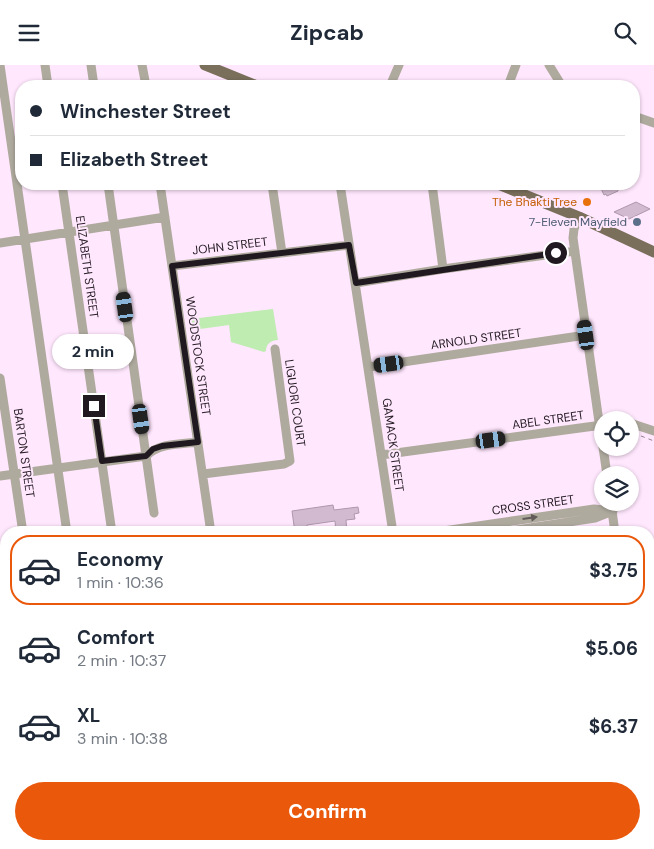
<!DOCTYPE html>
<meta charset="utf-8">
<style>
:root{--surface:#fff;--page:#f6f6f7;--text:#1f2937;--muted:#747a83;--line:#e0e1e3;--accent:#ea580c}
body{margin:0;font-family:"DM Sans",sans-serif;background:var(--page);color:var(--text);height:100vh;display:flex;flex-direction:column;font-size:19px;white-space:nowrap}
*{box-sizing:border-box;margin:0}
p{font-size:16px;color:var(--muted)}
.icon{flex:none;width:28px;height:28px;fill:none;stroke:currentColor;stroke-width:2;stroke-linecap:round;stroke-linejoin:round}
.map{position:relative;flex:1;overflow:hidden}
.drawer{position:absolute;left:0px;top:461px;width:655px;height:324px;display:flex;flex-direction:column;background:var(--surface);border-radius:20px 20px 0 0;box-shadow:0 1px 4px #0004}
.drawer>*{flex:none}
.top-card{position:absolute;left:15px;top:15px;width:625px;height:110px;border-radius:20px;box-shadow:0 1px 4px #0004;display:grid;align-content:center;height:110px;padding:0 15px;background:var(--surface)}
.controls{position:absolute;left:594px;top:346px;display:grid;gap:10px}
.controls a{display:grid;place-items:center;width:45px;height:45px;border-radius:50%;background:var(--surface);box-shadow:0 1px 4px #0004;font-size:25px}
.end{position:absolute;width:22px;height:22px;margin:-11px;border:6px solid #211920;background:#fff;box-shadow:0 0 0 2px #fff}
.from{border-radius:50%}
.bubble{position:absolute;height:35px;border-radius:18px;background:var(--surface);box-shadow:0 1px 4px #0004;font-size:16px;font-weight:700;line-height:35px;text-align:center}
.car{position:absolute;width:15px;height:30px;margin:-15px -8px;border-radius:6px;box-shadow:0 0 4px 1px #0007;background:linear-gradient(#222 24%,#8ab4d8 0 40%,#222 0 76%,#8ab4d8 0 86%,#222 0)}
.top-card b{display:flex;align-items:center;gap:18px;height:48px;font-size:19px}
.top-card b+b{border-top:1px solid var(--line)}
.top-card i{width:12px;height:12px;background:var(--text)}
ul{padding:9px 0 0;list-style:none}
li{display:flex;align-items:center;gap:15px;height:70px;margin:0 10px 8px;padding:0 5px;border:2px solid transparent;border-radius:20px}
li div{flex:1}
li b{display:block;font-size:19px}
li em{font-style:normal;font-weight:700}
li.current{border-color:var(--accent)}
li>.icon{width:45px;height:45px;stroke-width:1.5}
.action{display:flex;gap:10px;margin-top:auto;padding:10px 15px}
.action a{flex:1;height:58px;border-radius:30px;background:var(--accent);color:#fff;font-size:20px;font-weight:700;line-height:58px;text-align:center}
header{display:flex;justify-content:space-between;align-items:center;height:65px;padding:0 15px;background:var(--surface);font-size:22px;font-weight:700}
.map>svg:first-child{display:block}
.green{fill:#beecb1}
.building{fill:#d2bbd0;stroke:#ae98ac}
.lines{fill:none;stroke-linecap:round;stroke-linejoin:round}
.path{stroke:#948392;stroke-width:1;stroke-dasharray:4 4;stroke-linecap:butt}
.minor{stroke:#afaa9e;stroke-width:9}
.major{stroke:#796f5b;stroke-width:11}
.oneway{fill:#615a59}
.route{stroke:#211920;stroke-width:6}
.food-dot{fill:#e8710a;stroke:#ffe7fd;stroke-width:2}
.service-dot{fill:#5c6f8a;stroke:#ffe7fd;stroke-width:2}
.labels{text-anchor:middle;dominant-baseline:central;stroke-width:4;stroke-linejoin:round;paint-order:stroke}
.food-label{font-size:12px;fill:#c56008;stroke:#ffe7fd;text-anchor:end}
.service-label{font-size:12px;fill:#4e5e75;stroke:#ffe7fd;text-anchor:end}
.street-label{font-size:12px;fill:#211920;stroke:#ffe7fd}
</style>
<header><svg class="icon" aria-label="menu" viewBox="0 0 24 24"><path d="M4 6h16M4 12h16M4 18h16"/></svg>Zipcab<svg class="icon" aria-label="search" viewBox="0 0 24 24"><circle cx="10" cy="10" r="6"/><path d="M15 15l6 6"/></svg></header>
<div class="map">
<svg width="654" height="784" viewBox="0 0 654 784">
<rect width="100%" height="100%" fill="#ffe7fd"/>
<path class="green" d="M273,244L278,275C271,275 266,279 266,286L264,287L231,277L229,260L193,265L191,254Z"/>
<path class="building" d="M599,119H630L618,124V126L607,131L606,129L604,130Z
M636,137L650,144L629,154L614,147Z
M333,440L334,445L358,442L359,448L354,449L355,454L346,455L347,468H336L335,456L307,460L308,468H295L292,446Z"/>
<g class="lines">
<path class="path" d="M641,371L654,376
M420,779V784"/>
<path class="minor" d="M0,0L67,468
M45,0L48,21
M91,0L94,21
M142,0L146,21
M549,0L562,21
M390,21L399,0
M508,21L516,0
M634,51L654,58
M62,119L112,468
M108,119L154,448
M160,119L211,468
M272,119L282,188
M340,119L393,468
M432,119L443,204
M579,152L574,164L573,173L602,378
M0,178L165,152
M172,201L349,180
M356,218L443,204L575,186
M369,302L586,270
M0,313L23,468
M630,358L654,366
M603,382L607,410
M381,390L602,360
M203,409L284,399L290,396L275,284
M0,411L146,391C159,378 181,379 198,377
M611,438L615,468
M430,468L594,444L613,446
M497,468L595,453L610,447
M649,552H654
M0,624L4,649
M649,699L654,734
M649,777L654,776
M61,779V784
M151,779V784
M250,779L251,784
M354,779L355,784
M91,784L136,779
M605,784L639,779"/>
<path class="major" d="M205,0L257,21
M498,119L579,152L654,187"/>
</g>
<defs><path id="oneway-solid" d="M-6-.8H1V-3.2L6.5 0L1 3.2V.8H-6Z" transform="scale(1.25)"/></defs>
<use class="oneway" href="#oneway-solid" transform="translate(530 453) rotate(-8)"/>
<g class="lines">
<path class="route" d="M94,341L102,396L146,391L153,384L162,381L198,377L172,201L349,180L356,218L556,188"/>
</g>
<circle class="food-dot" cx="587" cy="137" r="5"/>
<circle class="service-dot" cx="637" cy="157" r="5"/>
<g class="labels">
<g class="food-label">
<text x="577" y="137">The Bhakti Tree</text>
</g>
<g class="service-label">
<text x="627" y="157">7-Eleven Mayfield</text>
</g>
<g class="street-label">
<text transform="translate(230 181) rotate(-7)">JOHN STREET</text>
<text transform="translate(87 202) rotate(82)">ELIZABETH STREET</text>
<text transform="translate(476 274) rotate(-8)">ARNOLD STREET</text>
<text transform="translate(198 291) rotate(82)">WOODSTOCK STREET</text>
<text transform="translate(295 338) rotate(82)">LIGUORI COURT</text>
<text transform="translate(548 355) rotate(-8)">ABEL STREET</text>
<text transform="translate(393 380) rotate(82)">GAMACK STREET</text>
<text transform="translate(24 388) rotate(82)">BARTON STREET</text>
<text transform="translate(533 440) rotate(-8)">CROSS STREET</text>
</g>
</g>
</svg>
<div class="controls">
<a><svg class="icon" aria-label="locate" viewBox="0 0 24 24"><circle cx="12" cy="12" r="6"/><path d="M12 2v4M12 18v4M2 12h4M18 12h4"/></svg></a>
<a><svg class="icon" aria-label="layers" viewBox="0 0 24 24"><path d="M12 4l9 5-9 5-9-5zM3 14l9 5 9-5"/></svg></a>
</div>
<i class="end from" style="left:556px;top:188px"></i>
<i class="end" style="left:94px;top:341px"></i>
<div class="bubble" style="left:52px;top:269px;width:82px">2 min</div>
<i class="car" style="left:125px;top:242px;rotate:352deg"></i>
<i class="car" style="left:586px;top:270px;rotate:352deg"></i>
<i class="car" style="left:389px;top:299px;rotate:262deg"></i>
<i class="car" style="left:141px;top:354px;rotate:172deg"></i>
<i class="car" style="left:491px;top:375px;rotate:82deg"></i>
<div class="top-card">
<b><i class="from"></i>Winchester Street</b>
<b><i></i>Elizabeth Street</b>
</div>
<section class="drawer">
<ul>
<li class="current"><svg class="icon" aria-label="car" viewBox="0 0 24 24"><path d="M5 17H2v-5l4-1 3-4h7l3 4 3 1v5h-3M9 17h6M6 11h13"/><circle cx="7" cy="17" r="2"/><circle cx="17" cy="17" r="2"/></svg><div><b>Economy</b><p>1 min · 10:36</p></div><em>$3.75</em></li>
<li><svg class="icon" aria-label="car" viewBox="0 0 24 24"><path d="M5 17H2v-5l4-1 3-4h7l3 4 3 1v5h-3M9 17h6M6 11h13"/><circle cx="7" cy="17" r="2"/><circle cx="17" cy="17" r="2"/></svg><div><b>Comfort</b><p>2 min · 10:37</p></div><em>$5.06</em></li>
<li><svg class="icon" aria-label="car" viewBox="0 0 24 24"><path d="M5 17H2v-5l4-1 3-4h7l3 4 3 1v5h-3M9 17h6M6 11h13"/><circle cx="7" cy="17" r="2"/><circle cx="17" cy="17" r="2"/></svg><div><b>XL</b><p>3 min · 10:38</p></div><em>$6.37</em></li>
</ul>
<div class="action"><a>Confirm</a></div>
</section>
</div>
